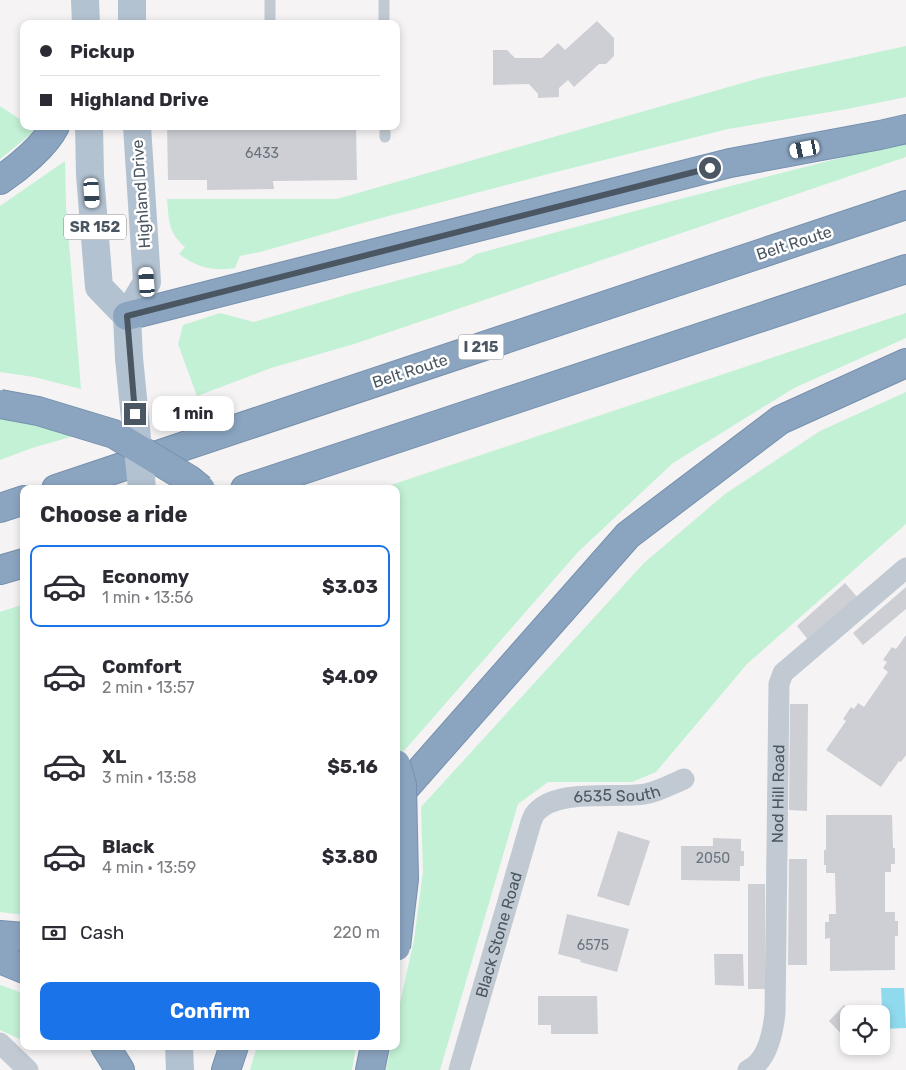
<!DOCTYPE html>
<meta charset="utf-8">
<style>
:root{--surface:#fff;--page:#f2f2f3;--text:#2b2b33;--muted:#7c7c81;--line:#e1e1e2;--accent:#1a73e8}
body{margin:0;font-family:Rubik,sans-serif;background:var(--page);color:var(--text);height:100vh;display:flex;flex-direction:column;font-size:19px;white-space:nowrap}
*{box-sizing:border-box;margin:0}
p{font-size:16px;color:var(--muted)}
.icon{flex:none;width:28px;height:28px;fill:none;stroke:currentColor;stroke-width:2;stroke-linecap:round;stroke-linejoin:round}
.map{position:relative;flex:1;overflow:hidden}
.side{position:absolute;left:20px;top:485px;width:380px;height:565px;display:flex;flex-direction:column;background:var(--surface);border-radius:10px;box-shadow:0 2px 8px #0003}
.side>*{flex:none}
.banner{position:absolute;left:20px;top:20px;width:380px;height:110px;border-radius:10px;box-shadow:0 2px 8px #0003;display:grid;align-content:center;height:110px;padding:0 20px;background:var(--surface)}
.tools{position:absolute;left:840px;top:1005px;display:grid;gap:10px}
.tools a{display:grid;place-items:center;width:50px;height:50px;border-radius:10px;background:var(--surface);box-shadow:0 2px 8px #0003;font-size:25px}
.end{position:absolute;width:22px;height:22px;margin:-11px;border:6px solid #4a5661;background:#fff;box-shadow:0 0 0 2px #fff}
.from{border-radius:50%}
.bubble{position:absolute;height:35px;border-radius:10px;background:var(--surface);box-shadow:0 2px 8px #0003;font-size:16px;font-weight:700;line-height:35px;text-align:center}
.car{position:absolute;width:15px;height:30px;margin:-15px -8px;border-radius:6px;box-shadow:0 0 4px 1px #0007;background:linear-gradient(#fff 24%,#345 0 40%,#fff 0 76%,#345 0 86%,#fff 0)}
.banner b{display:flex;align-items:center;gap:18px;height:48px;font-size:19px}
.banner b+b{border-top:1px solid var(--line)}
.banner i{width:12px;height:12px;background:var(--text)}
ul{padding:0;list-style:none}
li{display:flex;align-items:center;gap:15px;height:82px;margin:0 10px 8px;padding:0 10px;border:2px solid transparent;border-radius:10px}
li div{flex:1}
li b{display:block;font-size:19px}
li em{font-style:normal;font-weight:700}
li.selected{border-color:var(--accent)}
li>.icon{width:45px;height:45px;stroke-width:1.5}
h2{padding:0 20px;font-size:22px;line-height:60px}
.pay{display:flex;align-items:center;gap:12px;height:55px;padding:0 20px;font-size:19px}
.pay p{margin-inline-start:auto}
.button{display:flex;gap:10px;margin-top:auto;padding:10px 20px}
.button a{flex:1;height:58px;border-radius:10px;background:var(--accent);color:#fff;font-size:20px;font-weight:700;line-height:58px;text-align:center}
.map>svg:first-child{display:block}
.green{fill:#c3f1d5}
.water{fill:#90daee}
.building{fill:#cdcfd5}
.lines{fill:none;stroke-linecap:round;stroke-linejoin:round}
.motorway-casing{stroke:#7690ad;stroke-width:30}
.service{stroke:#c1cad2;stroke-width:11}
.minor{stroke:#c1cad2;stroke-width:21}
.primary{stroke:#b3c2d1;stroke-width:28}
.motorway{stroke:#8ba5c1;stroke-width:28}
.motorway-bridge-casing{stroke:#7690ad;stroke-width:30;stroke-linecap:butt}
.primary-bridge{stroke:#b3c2d1;stroke-width:28}
.motorway-bridge{stroke:#8ba5c1;stroke-width:28}
.route{stroke:#4a5661;stroke-width:6}
.labels{text-anchor:middle;dominant-baseline:central;stroke-width:5;stroke-linejoin:round;paint-order:stroke}
.number-label{font-size:14px;fill:#6b747e}
.shield{fill:#fff;stroke:#808990;stroke-width:1}
.shield-label{font-size:15px;font-weight:bold;fill:#4a5661}
.street-label{font-size:16px;fill:#4a5661;stroke:#fff}
</style>
<div class="map">
<svg width="906" height="1070" viewBox="0 0 906 1070">
<rect width="100%" height="100%" fill="#f5f3f3"/>
<path class="green" d="M906,46V97L847,109L728,129L552,173L370,221L260,252L240,256L235,268C214,272 196,267 179,254L185,247C168,232 169,221 167,199H337L760,78Z
M0,106L24,122V126H30L36,130L0,159Z
M906,141V157L354,344L271,368L197,396L178,344L183,325L220,313L254,322L362,290L463,263L476,254L676,200Z
M65,161L66,206L81,389L34,377L0,372V206Z
M906,313V338L794,388L673,463L578,552L396,760V489H379Z
M906,392V524L747,664L656,772L632,782H548L518,804L440,1070H386L391,1046H396V1021L414,940L423,872L421,807L644,563L725,494L820,431Z
M0,402L74,436L32,448L0,460Z
M24,604V915L0,912V612Z
M0,985L17,991L24,995V1041L0,1030Z
M257,1046H356L352,1070H250Z"/>
<path class="water" d="M881,988H904L906,1028L883,1029Z"/>
<path class="building" d="M597,21L614,38V56L606,64H599L574,87L568,80L559,88V97L538,98V94L529,84L493,85V50H507L515,58H542L558,43L565,50Z
M167,126H356L357,180L273,181L274,189L207,190V180H168Z
M845,583L858,598L809,641L797,626Z
M906,587V609L863,645L853,633Z
M906,635V755L901,762L899,761L881,787L826,750L846,721L843,719L851,707L854,709L858,703L864,707L888,672L883,668L887,662L883,660L892,647L896,649Z
M790,704H808L807,811L789,810Z
M826,815H892L893,848H895V864H891V872H885V912H895V921H898V936H895V970L830,971V938L825,939V922H829V914H836L835,873H826V865H824V850H826Z
M618,831L650,841L629,906L597,896Z
M713,838L741,839V851H744V866H740V881L681,880V846H713Z
M789,859H807V965H788Z
M748,884H765V989H748Z
M567,914L629,929L617,972L580,962L581,960L558,954Z
M714,954H743L744,986L715,985Z
M538,996H597L598,1034H551V1025H538Z
M844,1005L854,1014H849V1038L847,1040L829,1021Z"/>
<g class="lines">
<defs>
<path id="motorway" d="M0,180C18,168 45,146 55,126
M127,316L730,163L880,135L906,129
M56,489L906,205
M245,489L906,269
M0,508L24,500
M0,570L24,563
M396,798L628,535L780,420L906,363
M0,935L24,937
M0,959L24,969
M105,1046L120,1070
M226,1070L234,1046
M370,1070L375,1046"/>
</defs>
<use href="#motorway" class="motorway-casing"/>
<path class="service" d="M270,0V24
M384,0V24
M385,126V137"/>
<g class="minor">
<path d="M0,1043L28,1070"/>
<path id="s1" d="M459,1070L529,829C530,825 532,819 534,815C553,787 616,799 645,794C658,792 672,784 684,779"/>
<path id="s2" d="M748,1070C768,1061 773,1032 775,1013L779,684L783,673L906,568"/>
</g>
<path class="primary" d="M85,0L86,24
M132,0V24
M89,126L90,175L99,287L127,316
M129,358L127,316L147,282L137,126
M179,1046L180,1070"/>
<use href="#motorway" class="motorway"/>
<defs>
<path id="motorway-bridge" d="M0,404L38,411L114,434L190,480L201,489
M396,764L402,785L404,879L396,947"/>
</defs>
<use href="#motorway-bridge" class="motorway-bridge-casing"/>
<path class="primary-bridge" d="M129,358L142,489"/>
<use href="#motorway-bridge" class="motorway-bridge"/>
</g>
<g class="lines">
<path class="route" d="M135,414L127,316L710,168"/>
</g>
<g class="labels">
<g class="number-label">
<text x="262" y="153">6433</text>
<text x="713" y="858">2050</text>
<text x="593" y="945">6575</text>
</g>
<g class="shield">
<rect x="64" y="214.5" width="62" height="25" rx="4"/>
<rect x="458.5" y="334.5" width="45" height="25" rx="4"/>
</g>
<g class="shield-label">
<text x="95" y="227">SR 152</text>
<text x="481" y="347">I 215</text>
</g>
<g class="street-label">
<text transform="translate(141 194) rotate(-94)">Highland Drive</text>
<text transform="translate(794 243) rotate(-18)">Belt Route</text>
<text transform="translate(410 371) rotate(-18)">Belt Route</text>
<text stroke="none"><textPath href="#s1" startOffset="354">6535 South</textPath></text>
<text stroke="none"><textPath href="#s2" startOffset="285">Nod Hill Road</textPath></text>
<text stroke="none"><textPath href="#s1" startOffset="141">Black Stone Road</textPath></text>
</g>
</g>
</svg>
<div class="tools">
<a><svg class="icon" aria-label="locate" viewBox="0 0 24 24"><circle cx="12" cy="12" r="6"/><path d="M12 2v4M12 18v4M2 12h4M18 12h4"/></svg></a>
</div>
<i class="end from" style="left:710px;top:168px"></i>
<i class="end" style="left:135px;top:414px"></i>
<div class="bubble" style="left:152px;top:396px;width:82px">1 min</div>
<i class="car" style="left:805px;top:149px;rotate:259deg"></i>
<i class="car" style="left:92px;top:193px;rotate:176deg"></i>
<i class="car" style="left:147px;top:282px;rotate:356deg"></i>
<div class="banner">
<b><i class="from"></i>Pickup</b>
<b><i></i>Highland Drive</b>
</div>
<section class="side">
<h2>Choose a ride</h2>
<ul>
<li class="selected"><svg class="icon" aria-label="car" viewBox="0 0 24 24"><path d="M5 17H2v-5l4-1 3-4h7l3 4 3 1v5h-3M9 17h6M6 11h13"/><circle cx="7" cy="17" r="2"/><circle cx="17" cy="17" r="2"/></svg><div><b>Economy</b><p>1 min · 13:56</p></div><em>$3.03</em></li>
<li><svg class="icon" aria-label="car" viewBox="0 0 24 24"><path d="M5 17H2v-5l4-1 3-4h7l3 4 3 1v5h-3M9 17h6M6 11h13"/><circle cx="7" cy="17" r="2"/><circle cx="17" cy="17" r="2"/></svg><div><b>Comfort</b><p>2 min · 13:57</p></div><em>$4.09</em></li>
<li><svg class="icon" aria-label="car" viewBox="0 0 24 24"><path d="M5 17H2v-5l4-1 3-4h7l3 4 3 1v5h-3M9 17h6M6 11h13"/><circle cx="7" cy="17" r="2"/><circle cx="17" cy="17" r="2"/></svg><div><b>XL</b><p>3 min · 13:58</p></div><em>$5.16</em></li>
<li><svg class="icon" aria-label="car" viewBox="0 0 24 24"><path d="M5 17H2v-5l4-1 3-4h7l3 4 3 1v5h-3M9 17h6M6 11h13"/><circle cx="7" cy="17" r="2"/><circle cx="17" cy="17" r="2"/></svg><div><b>Black</b><p>4 min · 13:59</p></div><em>$3.80</em></li>
</ul>
<div class="pay"><svg class="icon" aria-label="cash" viewBox="0 0 24 24"><path d="M3 7h18v10H3z"/><circle cx="12" cy="12" r="2"/></svg>Cash<p>220 m</p></div>
<div class="button"><a>Confirm</a></div>
</section>
</div>
